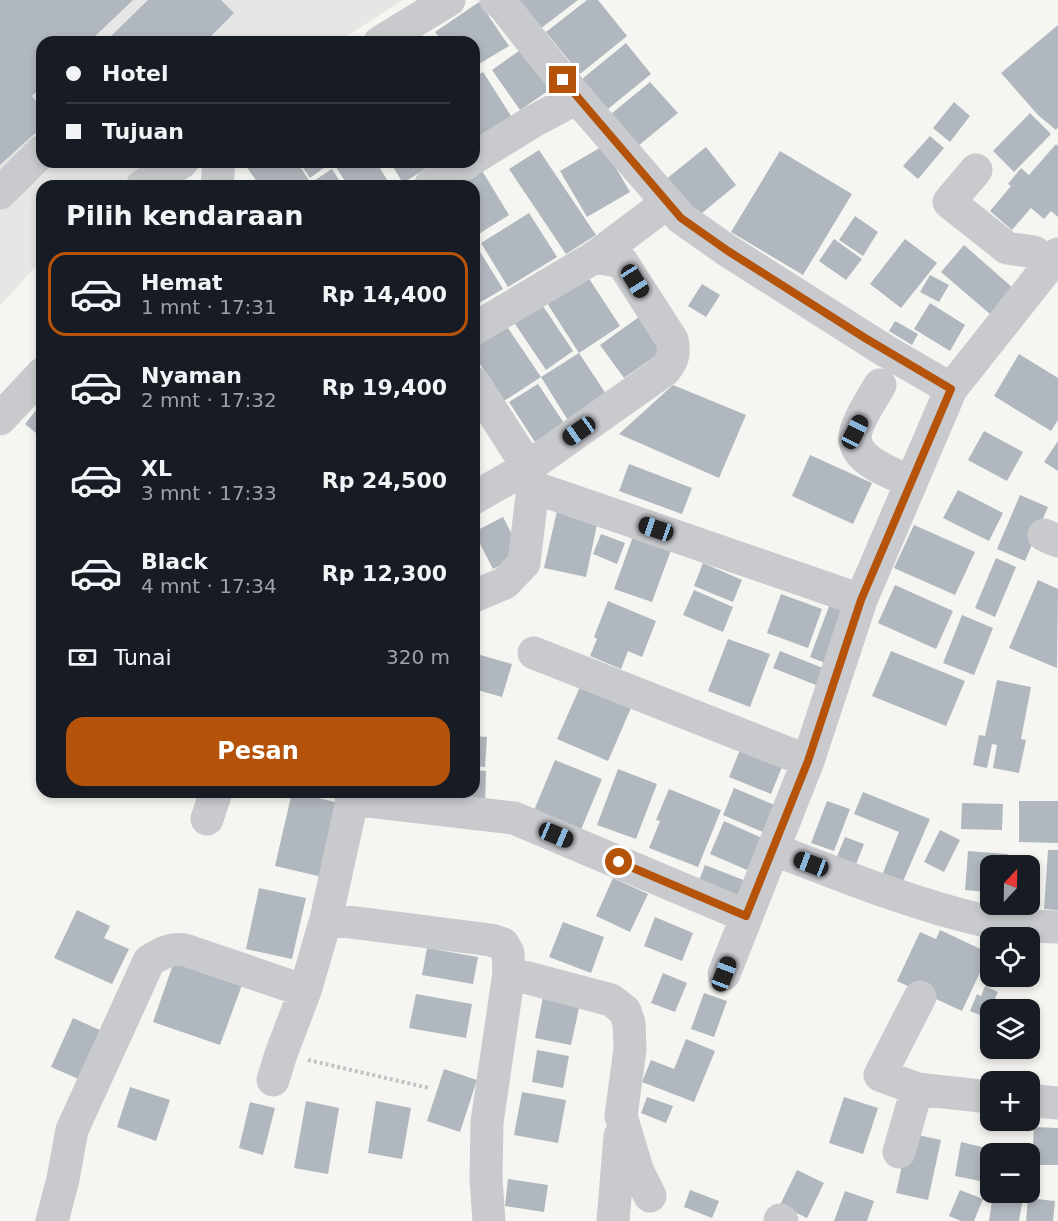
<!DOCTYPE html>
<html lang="id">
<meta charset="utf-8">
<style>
:root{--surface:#171b24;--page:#242831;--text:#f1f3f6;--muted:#9ea1a6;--line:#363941;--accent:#b45309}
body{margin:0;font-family:"DejaVu Sans",sans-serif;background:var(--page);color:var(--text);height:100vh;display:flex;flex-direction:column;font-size:22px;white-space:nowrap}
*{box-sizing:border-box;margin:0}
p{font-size:20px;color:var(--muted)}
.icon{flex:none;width:33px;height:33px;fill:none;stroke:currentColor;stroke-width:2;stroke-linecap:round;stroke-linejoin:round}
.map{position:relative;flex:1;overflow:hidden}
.side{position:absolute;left:36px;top:180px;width:444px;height:618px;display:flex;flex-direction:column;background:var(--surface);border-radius:18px;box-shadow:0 3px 9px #0003}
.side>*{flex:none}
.top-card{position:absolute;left:36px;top:36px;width:444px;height:132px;border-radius:18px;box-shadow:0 3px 9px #0003;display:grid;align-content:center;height:132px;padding:0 30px;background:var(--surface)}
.needle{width:39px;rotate:22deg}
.tools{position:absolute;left:980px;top:855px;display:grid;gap:12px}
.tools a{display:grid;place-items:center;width:60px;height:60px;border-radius:12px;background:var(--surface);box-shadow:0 3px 9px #0003;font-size:30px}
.end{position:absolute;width:27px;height:27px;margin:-14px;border:8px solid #b45309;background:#fff;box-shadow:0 0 0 3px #fff}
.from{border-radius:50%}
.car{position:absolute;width:18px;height:36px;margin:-18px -9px;border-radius:8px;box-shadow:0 0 4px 2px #0007;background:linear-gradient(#222 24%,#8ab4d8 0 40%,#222 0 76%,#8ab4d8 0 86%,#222 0)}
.top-card b{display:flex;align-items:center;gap:21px;height:57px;font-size:22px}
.top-card b+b{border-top:2px solid var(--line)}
.top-card i{width:15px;height:15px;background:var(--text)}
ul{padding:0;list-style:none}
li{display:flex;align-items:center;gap:18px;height:84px;margin:0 12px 9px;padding:0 18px;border:3px solid transparent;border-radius:18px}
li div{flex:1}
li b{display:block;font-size:22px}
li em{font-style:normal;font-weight:800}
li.selected{border-color:var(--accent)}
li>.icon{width:54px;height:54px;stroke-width:1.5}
h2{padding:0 30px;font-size:27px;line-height:72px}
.pay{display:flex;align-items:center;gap:15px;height:66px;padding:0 30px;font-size:22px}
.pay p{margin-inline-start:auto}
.action{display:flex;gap:12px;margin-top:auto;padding:12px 30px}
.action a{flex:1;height:69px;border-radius:18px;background:var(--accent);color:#fff;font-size:24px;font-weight:800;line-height:69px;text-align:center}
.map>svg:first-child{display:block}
.built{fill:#e6e6e5}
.building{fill:#b1b7be}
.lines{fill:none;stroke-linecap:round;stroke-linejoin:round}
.path{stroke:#c0c2c4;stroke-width:4;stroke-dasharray:3 3;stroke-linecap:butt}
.minor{stroke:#c8cace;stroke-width:33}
.route{stroke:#b45309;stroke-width:8}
</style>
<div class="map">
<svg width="1058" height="1221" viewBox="0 0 1058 1221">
<rect width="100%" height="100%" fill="#f5f6f1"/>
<path class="built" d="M0,0H403L338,42H42V162H152L115,186H42V259L0,306Z"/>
<path class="building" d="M0,0H133L89,42H42V86L32,96L42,109V127L0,165Z
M148,0H221L234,13L205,42H105Z
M518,0H578L540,29Z
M587,0H598L627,36L580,74L546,32Z
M479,2L509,46L474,67V42H443L435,32Z
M1058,25V127L1056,130L1038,115L1001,73Z
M626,43L651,74L608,109L582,79Z
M526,46L554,87L520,110L492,70Z
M483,72L513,119L482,139L474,127V77Z
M650,82L678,113L638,146L611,114Z
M954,102L970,116L950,142L933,128Z
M1030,113L1051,134L1014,172L993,151Z
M930,136L944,148L918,179L903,166Z
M1056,144L1058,146V217L1051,211L1044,219L1031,208L1012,230L990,211L1011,186L1008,184L1021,168L1029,175Z
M603,146L630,192L587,217L560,171Z
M706,147L736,185L696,218L665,180Z
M539,150L596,235L566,254L509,169Z
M780,151L852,194L803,275L731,232Z
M243,162H297L309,180L301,186H260Z
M299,162H332L310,178Z
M344,162H376L391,186H348L336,167Z
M390,162H432L433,164L403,183Z
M332,169L343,186H320L315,180Z
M481,169L509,215L474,237V186H454Z
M529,213L557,257L508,287L481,243Z
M855,216L878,232L863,256L839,240Z
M834,239L862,259L846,280L819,261Z
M905,239L937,263L901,308L870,284Z
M474,242L503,289L474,306Z
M964,245L1013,288L990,314L941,272Z
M586,274L620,326L579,353L545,300Z
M930,275L949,285L939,302L920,292Z
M702,284L720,295L706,317L688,306Z
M541,303L573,351L546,370L513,321Z
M930,303L965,325L950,351L914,329Z
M639,317L663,351L624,378L600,345Z
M895,321L918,334L912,345L889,331Z
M506,325L541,377L504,401L474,355V346Z
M579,353L608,397L569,422L541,377Z
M1019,354L1058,378V420L1051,431L994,396Z
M538,384L564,423L535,442L509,402Z
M673,385L746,415L719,478L619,434Z
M42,403V438L25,424Z
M984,431L1023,452L1007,481L968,460Z
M1058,441V471L1044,462Z
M810,455L872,483L853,524L792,496Z
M629,464L692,488L682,514L619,491Z
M958,490L1003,513L989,541L943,518Z
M1020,495L1048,507L1025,561L997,549Z
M557,511L598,520L586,577L544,568Z
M503,517L522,554L493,569L474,532Z
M914,525L975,552L955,595L894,568Z
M636,528L674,542L652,602L614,589Z
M601,534L625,543L617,564L593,554Z
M996,558L1016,567L995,617L975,608Z
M703,563L742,580L733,602L694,586Z
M1038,580L1058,589L1057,668L1009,648Z
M895,585L953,611L936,649L878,623Z
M694,590L733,607L723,632L683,615Z
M781,594L822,609L808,648L767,633Z
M608,601L656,621L642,657L628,651L621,669L590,656L597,639L594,637Z
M831,601L855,610L833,666L810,657Z
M962,615L993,628L974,675L943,663Z
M728,639L770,654L750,707L708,691Z
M780,651L833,672L826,689L773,668Z
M891,651L965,681L946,726L872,696Z
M477,654L512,664L502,697L474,689V663Z
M583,680L634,701L608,761L557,739Z
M997,680L1031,687L1021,739L1026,740L1019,773L993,768L997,745L992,744L987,768L973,765L979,735L985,736Z
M474,736L487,737L485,767L474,766Z
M742,745L784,762L771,794L729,777Z
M555,760L602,779L580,832L533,813Z
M618,769L657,784L636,839L597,825Z
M474,770L486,771L485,804L387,792H474Z
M734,788L782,808L770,835L723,815Z
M669,789L721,810L698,867L649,848L660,821L656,820Z
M292,792L348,805L331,879L275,866Z
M863,792L930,819L901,886L881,878L899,832L854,814Z
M827,801L850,809L834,851L811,843Z
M1019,801H1058V843L1019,842Z
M962,803L1003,804L1002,830L961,829Z
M724,821L762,838L747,870L710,854Z
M940,830L960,840L944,872L924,862Z
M845,837L864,844L853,872L834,864Z
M1048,850H1058V910L1044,909Z
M968,851L1008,854L1007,866H990V892L965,890Z
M705,865L746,881L739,899L698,883Z
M613,878L648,894L630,932L596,916Z
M259,888L306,898L292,959L246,949Z
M77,910L110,926L104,938L129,949L112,984L54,958Z
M655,917L693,933L682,961L644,946Z
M563,922L604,937L591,973L549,957Z
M940,930L989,953L962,1011L897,981L920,932L936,939Z
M1029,945L1035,946L1031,974H1029Z
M427,948L478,957L473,984L422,975Z
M178,950L246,974L220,1045L153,1022Z
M663,973L687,983L675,1012L651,1003Z
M985,986L998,992L994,1001L1009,1008L1008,1010H990V1019L970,1011L977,994L981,996Z
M544,992L581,999L571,1045L535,1038Z
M704,993L727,1001L714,1037L691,1029Z
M416,994L472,1004L466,1038L409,1028Z
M73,1018L111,1035L90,1084L51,1067Z
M686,1039L715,1051L694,1102L642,1082L651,1060L674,1069Z
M537,1050L569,1056L563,1088L532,1082Z
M444,1069L477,1080L460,1132L427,1121Z
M130,1087L170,1100L156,1141L117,1127Z
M522,1092L566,1100L558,1143L514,1135Z
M647,1097L673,1106L666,1123L641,1113Z
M844,1097L878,1108L863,1154L829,1143Z
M306,1101L339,1108L328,1174L294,1168Z
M376,1101L411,1108L402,1159L368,1153Z
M250,1102L275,1108L263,1155L239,1148Z
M1034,1127L1058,1128V1165H1032Z
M909,1133L941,1140L928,1200L896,1193Z
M961,1142L986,1148L980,1181L955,1176Z
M797,1170L824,1183L807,1218L780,1205Z
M508,1179L548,1185L544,1212L505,1206Z
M690,1190L719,1201L712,1218L684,1207Z
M960,1190L983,1199L974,1221H961L949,1216Z
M845,1191L874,1201L867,1221H834Z
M993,1194L1023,1198L1019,1221H989Z
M1028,1198L1055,1201L1053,1221H1026Z"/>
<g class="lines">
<path class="path" d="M308,1060L429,1088"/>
<path class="minor" d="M496,0L503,5L577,98L681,218L728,251L884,350L951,389L1058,254
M380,42L449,0
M474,158L532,122L577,98
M976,170L949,202L1007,248L1034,252L1049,264
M142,186L182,162
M217,186L219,162
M430,186L468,162
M0,193L42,151
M474,329L595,257L667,203
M474,383L528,467L533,487L524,563L505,583L474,596
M880,385C872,399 860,416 856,431C848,459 891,473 910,481
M0,419L42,374
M533,487L861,600
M474,498L528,467L665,370C673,360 675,353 672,340L622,262L595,257
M1044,535L1058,541
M534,653L808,761
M351,799L514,818L746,916
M207,819L216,792
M773,849C843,876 912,904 985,921C1008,926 1034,926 1058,927
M326,919L491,940L503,944L508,953L509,973L487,1122L486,1179L489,1221
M509,973L611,1000L625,1011L629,1023L630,1049L621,1116L638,1172L650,1196
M724,974L808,761L861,600L951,389
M920,997L880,1075L917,1089L990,1097
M273,1080L281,1054L305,991L326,919L354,792
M1029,1100L1058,1103
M899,1152L917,1089
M780,1220L782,1221
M52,1221L63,1179L72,1130L149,961C162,953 170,948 185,950L305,991
M613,1221L620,1136"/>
</g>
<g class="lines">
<path class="route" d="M563,80L681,218L728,251L865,338L951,389L861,600L808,761L746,916L619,862"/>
</g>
</svg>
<div class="tools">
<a><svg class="needle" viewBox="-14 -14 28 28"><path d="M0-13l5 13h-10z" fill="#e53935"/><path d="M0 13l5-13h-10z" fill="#9ea1a6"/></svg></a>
<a><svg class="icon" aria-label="locate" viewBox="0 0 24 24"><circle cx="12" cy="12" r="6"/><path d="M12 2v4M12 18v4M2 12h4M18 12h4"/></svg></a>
<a><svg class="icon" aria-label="layers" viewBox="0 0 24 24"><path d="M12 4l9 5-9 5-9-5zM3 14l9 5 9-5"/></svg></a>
<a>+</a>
<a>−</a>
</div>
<i class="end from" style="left:619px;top:862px"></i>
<i class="end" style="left:563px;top:80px"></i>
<i class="car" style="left:635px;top:281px;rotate:148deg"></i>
<i class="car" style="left:579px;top:431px;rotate:235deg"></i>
<i class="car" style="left:855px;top:432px;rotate:27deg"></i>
<i class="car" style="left:656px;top:529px;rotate:289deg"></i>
<i class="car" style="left:556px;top:835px;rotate:113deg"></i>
<i class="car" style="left:811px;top:864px;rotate:291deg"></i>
<i class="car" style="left:724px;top:974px;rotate:21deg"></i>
<div class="top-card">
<b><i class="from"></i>Hotel</b>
<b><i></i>Tujuan</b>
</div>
<section class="side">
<h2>Pilih kendaraan</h2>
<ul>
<li class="selected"><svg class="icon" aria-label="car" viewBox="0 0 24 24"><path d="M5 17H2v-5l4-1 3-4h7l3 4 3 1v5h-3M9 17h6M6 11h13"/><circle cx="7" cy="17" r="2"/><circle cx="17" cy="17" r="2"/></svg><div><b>Hemat</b><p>1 mnt · 17:31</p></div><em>Rp 14,400</em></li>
<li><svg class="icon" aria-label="car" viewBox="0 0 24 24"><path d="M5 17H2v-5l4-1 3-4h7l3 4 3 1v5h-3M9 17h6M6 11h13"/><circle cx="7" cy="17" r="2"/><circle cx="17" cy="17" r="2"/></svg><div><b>Nyaman</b><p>2 mnt · 17:32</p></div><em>Rp 19,400</em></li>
<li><svg class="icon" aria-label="car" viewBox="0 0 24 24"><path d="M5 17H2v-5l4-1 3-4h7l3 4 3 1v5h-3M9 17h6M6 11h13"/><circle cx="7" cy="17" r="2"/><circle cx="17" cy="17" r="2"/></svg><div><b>XL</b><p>3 mnt · 17:33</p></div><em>Rp 24,500</em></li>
<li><svg class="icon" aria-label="car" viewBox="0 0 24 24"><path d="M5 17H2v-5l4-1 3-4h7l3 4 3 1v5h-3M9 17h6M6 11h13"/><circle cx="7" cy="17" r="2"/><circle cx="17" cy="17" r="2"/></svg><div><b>Black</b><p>4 mnt · 17:34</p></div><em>Rp 12,300</em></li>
</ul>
<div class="pay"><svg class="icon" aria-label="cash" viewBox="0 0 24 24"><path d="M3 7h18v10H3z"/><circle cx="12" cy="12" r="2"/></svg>Tunai<p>320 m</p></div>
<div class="action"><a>Pesan</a></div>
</section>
</div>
